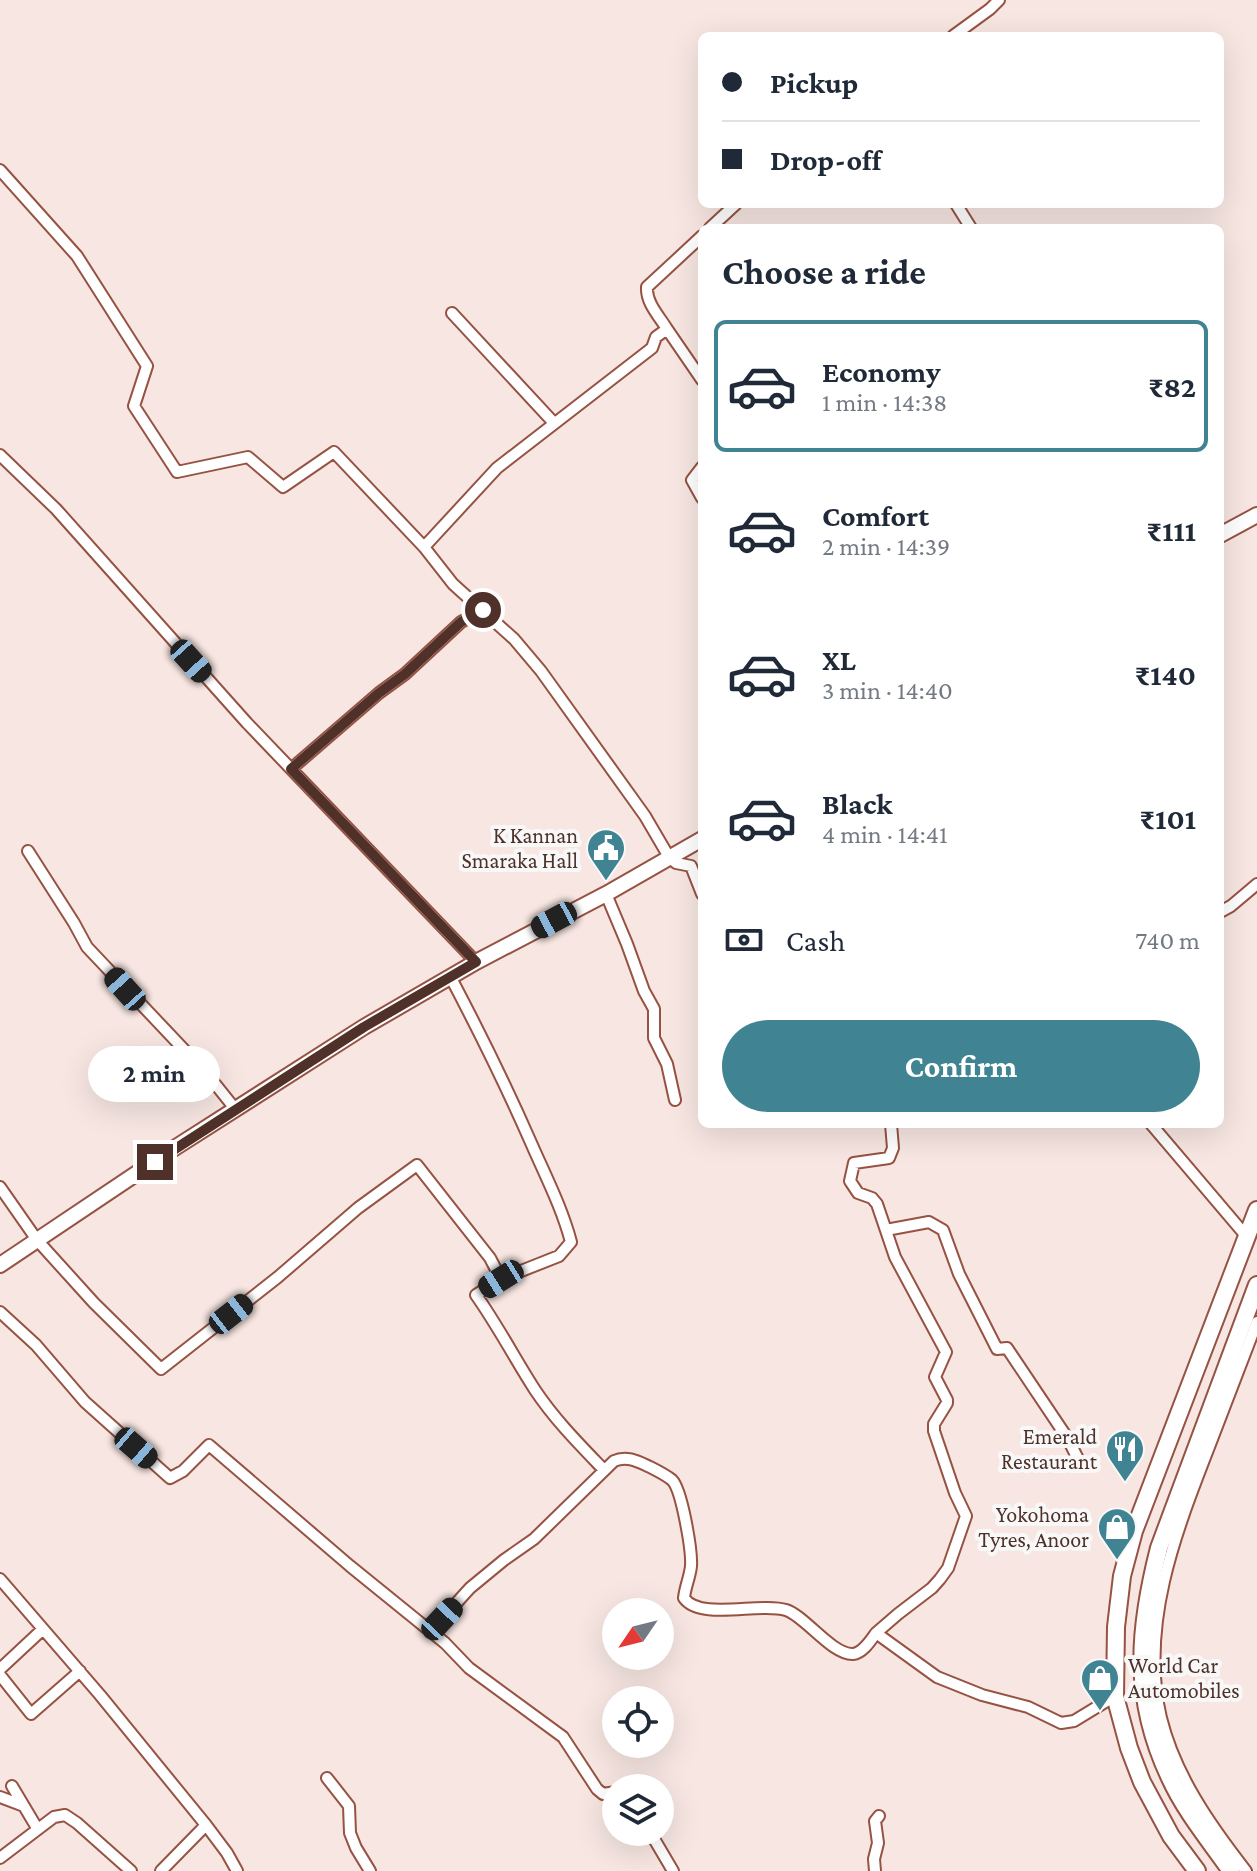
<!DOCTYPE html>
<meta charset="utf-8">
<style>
:root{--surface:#fff;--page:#f2f2f3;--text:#1f2937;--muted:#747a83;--line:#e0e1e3;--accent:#408392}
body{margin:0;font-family:"Crimson Pro",serif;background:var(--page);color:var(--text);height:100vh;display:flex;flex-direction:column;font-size:30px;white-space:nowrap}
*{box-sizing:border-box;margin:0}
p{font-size:26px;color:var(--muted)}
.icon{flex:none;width:44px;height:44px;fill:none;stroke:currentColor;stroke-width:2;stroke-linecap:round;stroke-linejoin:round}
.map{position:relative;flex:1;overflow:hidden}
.panel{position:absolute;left:698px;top:224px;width:526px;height:904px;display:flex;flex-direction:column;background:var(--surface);border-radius:12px;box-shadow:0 8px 32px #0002}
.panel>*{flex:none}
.banner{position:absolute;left:698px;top:32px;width:526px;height:176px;border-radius:12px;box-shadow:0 8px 32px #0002;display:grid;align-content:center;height:176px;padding:0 24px;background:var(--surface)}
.needle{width:52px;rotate:235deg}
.buttons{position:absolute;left:602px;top:1598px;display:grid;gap:16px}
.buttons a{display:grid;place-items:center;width:72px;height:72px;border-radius:50%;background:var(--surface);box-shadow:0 8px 32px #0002;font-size:40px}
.end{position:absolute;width:36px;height:36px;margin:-18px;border:10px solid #50312a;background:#fff;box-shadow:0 0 0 4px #fff}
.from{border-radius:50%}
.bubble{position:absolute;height:56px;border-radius:28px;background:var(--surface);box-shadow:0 8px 32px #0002;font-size:26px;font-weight:700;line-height:56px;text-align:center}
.car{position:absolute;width:24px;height:48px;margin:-24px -12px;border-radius:10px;box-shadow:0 0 6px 2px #0007;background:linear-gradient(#222 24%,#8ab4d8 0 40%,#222 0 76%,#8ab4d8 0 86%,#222 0)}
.banner b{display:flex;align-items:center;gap:28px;height:76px;font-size:30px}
.banner b+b{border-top:2px solid var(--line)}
.banner i{width:20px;height:20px;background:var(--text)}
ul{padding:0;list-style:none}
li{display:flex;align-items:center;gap:24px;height:132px;margin:0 16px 12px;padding:0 8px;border:4px solid transparent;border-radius:12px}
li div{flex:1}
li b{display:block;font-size:30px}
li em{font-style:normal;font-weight:700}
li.active{border-color:var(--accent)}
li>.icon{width:72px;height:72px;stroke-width:1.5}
h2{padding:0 24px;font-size:36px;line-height:96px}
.pay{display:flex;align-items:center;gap:20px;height:88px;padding:0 24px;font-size:30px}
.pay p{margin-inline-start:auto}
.button{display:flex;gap:16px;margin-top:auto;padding:16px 24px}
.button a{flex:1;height:92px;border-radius:48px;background:var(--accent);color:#fff;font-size:32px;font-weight:700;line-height:92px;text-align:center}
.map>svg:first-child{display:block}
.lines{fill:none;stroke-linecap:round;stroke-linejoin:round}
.minor-casing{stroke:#965242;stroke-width:14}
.major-casing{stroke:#965242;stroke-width:18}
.highway-casing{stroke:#965242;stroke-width:20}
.minor{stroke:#fff;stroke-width:10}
.major{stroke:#fff;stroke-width:14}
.highway{stroke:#fff;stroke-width:16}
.route{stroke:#50312a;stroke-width:10}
.labels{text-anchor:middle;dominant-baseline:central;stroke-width:8;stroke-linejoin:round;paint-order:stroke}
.poi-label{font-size:22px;fill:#50312a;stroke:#f8f8f8;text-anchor:end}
</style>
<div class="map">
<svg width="1257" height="1871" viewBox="0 0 1257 1871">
<rect width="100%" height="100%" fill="#f7e6e2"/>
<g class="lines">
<defs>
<path id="minor" d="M953,36L990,9L999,0
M0,170L77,256L147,366L134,406L177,472L248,457L283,487L334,452L424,547
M956,204L971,228
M710,228L736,204
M702,236L647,287C646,303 659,316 667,329L656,337L652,348L497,468L424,547L453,584L514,639L541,671L645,816L669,857L676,863L691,866L702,894
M452,313L554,423
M667,329L702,380
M0,455L56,509L247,723L476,962
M702,467L692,480L702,498
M291,769L379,693L405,674L461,622L483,610
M28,851L74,923L87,947L208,1075L236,1110
M606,894L627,944L644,991L654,1009V1038L667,1064L675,1100
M1220,912L1231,906L1257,884
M451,978C480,1033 507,1088 532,1145C546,1177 562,1208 571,1242L559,1256L501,1279
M1151,1124L1247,1237
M0,1187L37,1240L94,1303L161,1369L278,1277L358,1208L417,1165L490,1258L501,1279L476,1295C498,1326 515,1359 535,1390C555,1420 580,1445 604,1470
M886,1230L929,1222L943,1230L959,1274L997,1349L1007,1348L1068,1439L1081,1465
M0,1312L36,1345L85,1402L170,1478L183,1471L209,1445L350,1566L445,1643L469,1668L563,1737L597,1789L603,1794L616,1792
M0,1579L100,1695L206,1825L227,1853L237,1871
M430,1632L470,1588L504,1560L534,1539L614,1461C627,1455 639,1462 650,1467C658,1471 666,1475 672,1480C682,1490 692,1551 691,1566C690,1577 685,1587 684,1598C700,1621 760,1602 786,1610C805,1616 832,1655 853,1654C863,1653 871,1640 876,1633L937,1677L982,1695L1028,1707L1061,1723L1074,1721L1115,1696
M876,1633L898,1614L932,1588L940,1579L948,1568L966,1516L955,1493L934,1431V1424L947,1403V1400L935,1377L946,1352L895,1257L877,1204L872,1198L858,1193L850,1181L854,1163L889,1158L893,1148L891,1124
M0,1669L43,1629
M0,1675L31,1714L80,1671
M327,1778L349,1806L350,1833L356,1848L370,1871
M12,1786L37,1828
M0,1797L24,1806
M650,1832L673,1871
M0,1858L54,1817L65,1815L77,1823L131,1871
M161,1871L206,1825
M875,1871L874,1859L878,1843L875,1821L879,1816
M1246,1871C1210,1825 1175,1775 1161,1718C1139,1625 1176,1532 1209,1447C1225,1405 1241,1364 1257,1322"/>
<path id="major" d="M1220,535L1257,515
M0,1265L173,1149L364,1027L476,962L606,894L702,839"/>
<path id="highway" d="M1197,1871L1171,1836L1142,1782L1129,1748L1115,1696L1116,1627L1122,1576L1134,1531L1257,1210
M1231,1871C1210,1841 1185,1811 1170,1778C1132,1698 1138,1630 1159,1548L1257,1285"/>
</defs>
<use href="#minor" class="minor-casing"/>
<use href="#major" class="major-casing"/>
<use href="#highway" class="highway-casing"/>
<use href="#minor" class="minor"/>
<use href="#major" class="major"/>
<use href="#highway" class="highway"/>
</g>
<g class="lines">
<path class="route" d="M155,1162L364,1027L476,962L291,769L379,693L405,674L461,622L483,610"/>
</g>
<defs>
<symbol id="civic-pin" viewBox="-11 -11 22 30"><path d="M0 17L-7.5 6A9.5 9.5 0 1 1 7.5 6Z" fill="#408392" stroke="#f8f8f8"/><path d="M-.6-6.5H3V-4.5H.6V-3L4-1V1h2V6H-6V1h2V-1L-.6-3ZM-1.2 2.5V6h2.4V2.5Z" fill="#fff"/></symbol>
<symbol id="restaurant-pin" viewBox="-11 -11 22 30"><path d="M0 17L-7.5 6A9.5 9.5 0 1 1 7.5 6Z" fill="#408392" stroke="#f8f8f8"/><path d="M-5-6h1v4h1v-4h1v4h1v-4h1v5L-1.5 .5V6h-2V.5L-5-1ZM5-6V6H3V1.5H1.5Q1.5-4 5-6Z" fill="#fff"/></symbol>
<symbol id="shop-pin" viewBox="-11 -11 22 30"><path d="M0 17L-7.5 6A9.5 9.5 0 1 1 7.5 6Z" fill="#408392" stroke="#f8f8f8"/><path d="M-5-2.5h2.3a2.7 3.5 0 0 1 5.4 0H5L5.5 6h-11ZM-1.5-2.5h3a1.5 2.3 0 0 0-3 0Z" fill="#fff"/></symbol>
</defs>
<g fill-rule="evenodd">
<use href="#civic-pin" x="584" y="826" width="44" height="60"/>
<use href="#restaurant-pin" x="1103" y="1427" width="44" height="60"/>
<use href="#shop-pin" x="1095" y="1505" width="44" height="60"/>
<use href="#shop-pin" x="1078" y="1656" width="44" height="60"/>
</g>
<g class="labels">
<g class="poi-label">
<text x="578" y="835">K Kannan<tspan x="578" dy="25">Smaraka Hall</tspan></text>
<text x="1097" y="1436">Emerald<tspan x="1097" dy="25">Restaurant</tspan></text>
<text x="1089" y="1514">Yokohoma<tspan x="1089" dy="25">Tyres, Anoor</tspan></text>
<text x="1128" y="1665" text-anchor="start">World Car<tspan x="1128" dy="25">Automobiles</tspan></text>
</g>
</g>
</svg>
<div class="buttons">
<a><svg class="needle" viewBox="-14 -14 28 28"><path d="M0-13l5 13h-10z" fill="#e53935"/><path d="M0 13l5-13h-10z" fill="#747a83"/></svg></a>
<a><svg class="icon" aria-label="locate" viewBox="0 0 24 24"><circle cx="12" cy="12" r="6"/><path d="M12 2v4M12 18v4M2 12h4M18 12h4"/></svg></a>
<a><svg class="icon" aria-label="layers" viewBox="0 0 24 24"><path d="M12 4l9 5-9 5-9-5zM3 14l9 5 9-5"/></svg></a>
</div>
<i class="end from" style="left:483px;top:610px"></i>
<i class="end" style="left:155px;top:1162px"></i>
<div class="bubble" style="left:88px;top:1046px;width:132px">2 min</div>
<i class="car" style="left:191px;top:661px;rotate:138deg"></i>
<i class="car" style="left:554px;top:920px;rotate:242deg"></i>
<i class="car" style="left:125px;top:989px;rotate:318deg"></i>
<i class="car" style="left:501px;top:1279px;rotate:238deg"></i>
<i class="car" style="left:231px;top:1314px;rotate:52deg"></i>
<i class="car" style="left:136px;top:1448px;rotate:131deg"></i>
<i class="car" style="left:442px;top:1619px;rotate:43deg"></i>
<div class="banner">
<b><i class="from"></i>Pickup</b>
<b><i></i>Drop-off</b>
</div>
<section class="panel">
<h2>Choose a ride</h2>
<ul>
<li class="active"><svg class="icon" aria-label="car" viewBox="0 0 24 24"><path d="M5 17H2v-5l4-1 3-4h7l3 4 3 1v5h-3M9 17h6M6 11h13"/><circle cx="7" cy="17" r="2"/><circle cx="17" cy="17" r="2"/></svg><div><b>Economy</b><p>1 min · 14:38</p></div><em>₹82</em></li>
<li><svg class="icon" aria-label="car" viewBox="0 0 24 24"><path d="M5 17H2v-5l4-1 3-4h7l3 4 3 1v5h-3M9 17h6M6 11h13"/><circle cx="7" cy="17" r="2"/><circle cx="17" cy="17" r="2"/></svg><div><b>Comfort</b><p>2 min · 14:39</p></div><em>₹111</em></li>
<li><svg class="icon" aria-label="car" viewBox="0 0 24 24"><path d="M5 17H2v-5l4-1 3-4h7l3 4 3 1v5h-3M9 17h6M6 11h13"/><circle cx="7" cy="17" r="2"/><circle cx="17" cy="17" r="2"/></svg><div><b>XL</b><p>3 min · 14:40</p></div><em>₹140</em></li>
<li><svg class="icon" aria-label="car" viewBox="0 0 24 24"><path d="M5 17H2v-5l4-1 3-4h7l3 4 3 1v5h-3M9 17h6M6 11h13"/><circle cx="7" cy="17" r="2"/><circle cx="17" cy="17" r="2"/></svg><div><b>Black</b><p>4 min · 14:41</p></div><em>₹101</em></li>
</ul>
<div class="pay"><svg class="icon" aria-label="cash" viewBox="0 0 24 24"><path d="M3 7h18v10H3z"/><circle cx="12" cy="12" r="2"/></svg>Cash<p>740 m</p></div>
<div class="button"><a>Confirm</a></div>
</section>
</div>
